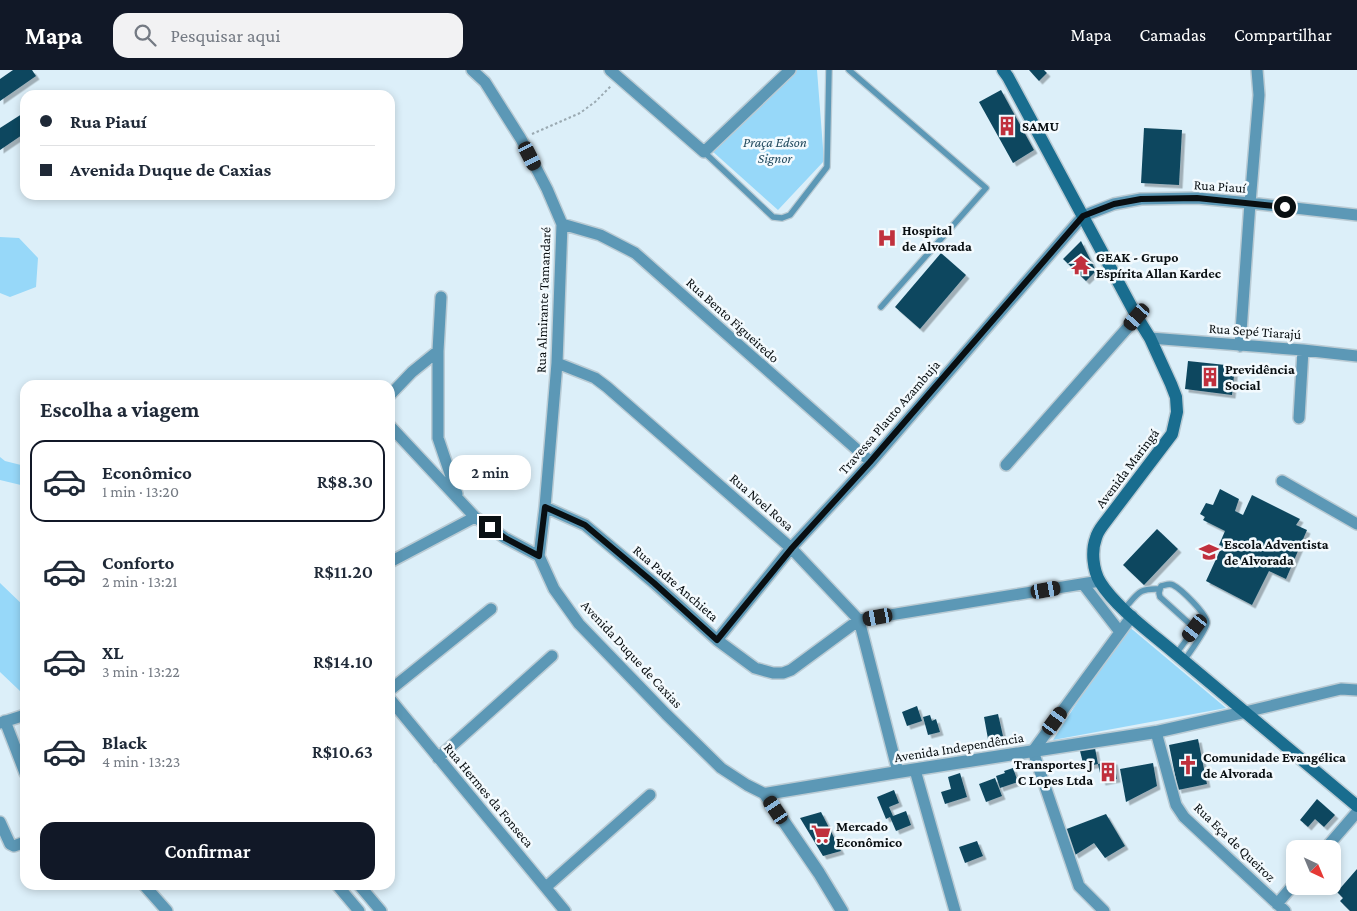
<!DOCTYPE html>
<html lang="pt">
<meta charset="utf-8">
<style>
:root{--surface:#fff;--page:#f2f2f3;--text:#1f2937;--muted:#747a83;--line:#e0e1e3;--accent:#111827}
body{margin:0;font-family:"Crimson Pro",serif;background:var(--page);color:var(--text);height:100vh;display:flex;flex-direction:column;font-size:19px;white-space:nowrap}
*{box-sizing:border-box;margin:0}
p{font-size:16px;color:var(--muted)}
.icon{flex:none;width:28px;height:28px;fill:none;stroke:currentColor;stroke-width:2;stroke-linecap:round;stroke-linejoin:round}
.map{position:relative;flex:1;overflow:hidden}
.panel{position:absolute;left:20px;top:310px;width:375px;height:510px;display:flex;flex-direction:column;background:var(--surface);border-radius:15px;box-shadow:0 2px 8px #0003}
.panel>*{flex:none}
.banner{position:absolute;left:20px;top:20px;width:375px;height:110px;border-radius:15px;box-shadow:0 2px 8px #0003;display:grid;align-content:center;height:110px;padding:0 20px;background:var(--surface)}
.needle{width:32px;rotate:136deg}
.controls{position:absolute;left:1286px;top:770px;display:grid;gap:10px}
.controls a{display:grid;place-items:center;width:55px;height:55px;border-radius:10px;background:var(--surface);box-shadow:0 2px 8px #0003;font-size:25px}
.end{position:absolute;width:22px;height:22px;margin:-11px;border:6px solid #090f12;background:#fff;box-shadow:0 0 0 2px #fff}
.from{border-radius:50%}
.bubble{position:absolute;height:35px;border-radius:15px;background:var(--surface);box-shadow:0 2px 8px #0003;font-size:16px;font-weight:600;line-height:35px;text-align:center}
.car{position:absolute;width:15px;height:30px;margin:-15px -8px;border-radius:6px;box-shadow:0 0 4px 1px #0007;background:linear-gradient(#222 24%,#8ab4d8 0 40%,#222 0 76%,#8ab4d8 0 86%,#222 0)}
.banner b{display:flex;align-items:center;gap:18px;height:48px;font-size:19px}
.banner b+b{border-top:1px solid var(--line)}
.banner i{width:12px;height:12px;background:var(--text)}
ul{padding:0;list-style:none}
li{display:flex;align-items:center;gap:15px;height:82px;margin:0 10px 8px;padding:0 10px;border:2px solid transparent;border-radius:15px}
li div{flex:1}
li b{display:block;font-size:19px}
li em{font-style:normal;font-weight:600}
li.selected{border-color:var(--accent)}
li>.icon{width:45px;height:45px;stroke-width:1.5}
h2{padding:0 20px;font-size:22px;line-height:60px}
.cta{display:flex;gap:10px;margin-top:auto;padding:10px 20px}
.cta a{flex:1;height:58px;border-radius:15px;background:var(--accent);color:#fff;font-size:20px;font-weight:600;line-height:58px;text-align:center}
header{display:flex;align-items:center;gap:30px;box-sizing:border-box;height:70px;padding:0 25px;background:var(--accent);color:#fff}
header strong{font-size:24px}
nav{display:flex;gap:28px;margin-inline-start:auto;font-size:18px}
.search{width:350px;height:45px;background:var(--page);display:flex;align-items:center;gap:12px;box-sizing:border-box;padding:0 18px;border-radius:15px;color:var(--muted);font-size:19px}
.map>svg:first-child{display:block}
.green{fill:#97d8f9}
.building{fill:#11475e;filter:url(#shadow)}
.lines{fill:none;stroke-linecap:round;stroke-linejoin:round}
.service-casing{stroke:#bacbd4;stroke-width:8}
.minor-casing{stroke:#bacbd4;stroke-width:14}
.tertiary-casing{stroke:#bacbd4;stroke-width:15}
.secondary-casing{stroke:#bacbd4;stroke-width:15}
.path{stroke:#9aa9b1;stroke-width:2;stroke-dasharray:2.5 2.5;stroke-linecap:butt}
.service{stroke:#5c98b6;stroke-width:5.5}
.minor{stroke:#5c98b6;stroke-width:11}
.tertiary{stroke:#5c98b6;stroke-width:12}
.secondary{stroke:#196d8f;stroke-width:12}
.route{stroke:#090f12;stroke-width:6}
.labels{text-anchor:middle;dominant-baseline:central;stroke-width:5;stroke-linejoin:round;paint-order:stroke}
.poi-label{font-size:14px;font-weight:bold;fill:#090f12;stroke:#f3fafe;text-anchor:start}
.park-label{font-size:14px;font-style:italic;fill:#234b5f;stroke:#f3fafe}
.street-label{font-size:14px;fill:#090f12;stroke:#f3fafe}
</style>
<header>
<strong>Mapa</strong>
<div class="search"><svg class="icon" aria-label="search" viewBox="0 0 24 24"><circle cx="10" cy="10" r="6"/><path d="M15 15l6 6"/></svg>Pesquisar aqui</div>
<nav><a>Mapa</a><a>Camadas</a><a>Compartilhar</a></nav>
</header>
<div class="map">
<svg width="1357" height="841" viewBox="0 0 1357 841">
<defs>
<filter id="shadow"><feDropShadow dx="3.5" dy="3.5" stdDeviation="0" flood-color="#0004"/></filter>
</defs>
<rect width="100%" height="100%" fill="#dceff9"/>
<path class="green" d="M797,0H817L824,91L778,140L711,80Z
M0,167L19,168L38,188L36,217L10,227L0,223Z
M0,387L5,391L25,396V416L0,410Z
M0,513L25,537V620L20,621L0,602Z
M1127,555L1226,638L1053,670Z"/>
<path class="building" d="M13,0H32L36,6L0,31V9Z
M1029,0H1044L1047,3L1039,11Z
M1001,20L1034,80L1013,93L979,32Z
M25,42V63L0,80V58Z
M1144,58L1182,60L1179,115L1141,113Z
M1081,171L1096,201L1086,211L1063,189Z
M941,183L966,205L920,259L895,237Z
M1188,291L1235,296L1232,325L1185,319Z
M1220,419L1239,429L1235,441L1243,445L1252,425L1300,449L1296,455L1307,460L1286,509L1269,501L1252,535L1206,511L1222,476L1219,475L1225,461L1203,450L1205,447L1200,444L1206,433L1213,435Z
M1157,459L1178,479L1144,515L1123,495Z
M917,636L922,651L907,656L902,642Z
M998,644L1003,666L988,669L984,647Z
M930,645L932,651L936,649L940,662L928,665L923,647Z
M1198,669L1207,714L1178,720L1169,675Z
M1095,678L1098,694L1114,691L1117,709L1102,712L1098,694L1084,697L1080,681Z
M1153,693L1157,716L1126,732L1120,699Z
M1013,698L1018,712L1000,718L996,706L1005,703L1004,701Z
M960,703L967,727L945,734L941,722L951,719L948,707Z
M995,708L1002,726L986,732L979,714Z
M894,720L899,733L889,737L893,746L906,741L911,755L896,761L890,747L886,749L877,727Z
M1317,729L1335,745L1324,757L1315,749L1308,757L1300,750Z
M821,742L841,781L823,786L800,748Z
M1106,744L1125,776L1105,788L1094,773L1075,785L1064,760Z
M977,771L983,786L965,793L959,777Z
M1357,799V841H1350L1340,831L1343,828L1337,822Z"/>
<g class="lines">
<defs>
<path id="service" d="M849,0L986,118L881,237
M704,82L773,147L782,148L790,145L827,97L829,0
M1124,539C1138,524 1138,518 1159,519
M1176,584L1195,558
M1184,591C1189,583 1206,561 1207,553C1207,544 1181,519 1173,515C1169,513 1166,515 1161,516L1159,523L1160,527L1201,564"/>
<path id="minor" d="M472,0L485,12L521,69L547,119L562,154L557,293L545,437L539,486
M610,0L704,82L790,0
M562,154L600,165L635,183L871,392
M441,227L438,281V368L457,424
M1150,268L1303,280L1357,286
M1240,276L1250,133L1259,25L1257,0
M557,293L595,308L607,317L791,478L859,550L898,702
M390,325L412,302L438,281
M1299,348L1303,280
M390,356L475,447L505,468L539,486L554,519L579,554L666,644L721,698L747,715L765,724
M1006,395L1137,247
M1282,411L1357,454
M545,437L585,455L654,513L717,570L755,598L773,603H783L791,600L859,550L1100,511
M390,492L475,447
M1083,514L1120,562
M717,570L791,478L871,392L1083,146L1114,134L1141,129L1197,128L1250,133L1357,145
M390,620L491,539
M390,629L565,841
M1245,642L1341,619L1357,620
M5,651L25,703
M0,653L25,645
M1156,662L1176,735L1184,747L1285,841
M438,688L552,586
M915,700L955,841
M0,752L10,774L14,776L25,772
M1325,779L1357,742
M144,815L167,841
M337,815L359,841
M359,815L381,841
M546,817L650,725
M1277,834L1295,813
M1104,841L1079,816L1033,681L1132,546"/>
<path id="tertiary" d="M842,841L819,803L765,724L898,702L1156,662L1245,642"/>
<path id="secondary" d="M1003,0L1008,7L1137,247L1150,268L1171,314L1176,327L1177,342L1172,364L1103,455C1100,459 1097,464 1096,468C1091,481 1093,500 1100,512C1116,538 1154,565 1177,585C1237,635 1297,686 1357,736"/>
</defs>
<use href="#service" class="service-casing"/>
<use href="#minor" class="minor-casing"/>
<use href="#tertiary" class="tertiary-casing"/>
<use href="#secondary" class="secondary-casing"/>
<path class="path" d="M532,64L580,43L595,32L612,15"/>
<use href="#service" class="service"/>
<use href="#minor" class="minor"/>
<use href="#tertiary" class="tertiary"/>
<use href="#secondary" class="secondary"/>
</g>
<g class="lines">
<path class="route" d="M490,457L505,468L539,486L545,437L585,455L654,513L717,570L792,478L870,392L1083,146L1114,134L1141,129L1197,128L1285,137"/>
</g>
<defs>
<symbol id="building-bare" viewBox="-9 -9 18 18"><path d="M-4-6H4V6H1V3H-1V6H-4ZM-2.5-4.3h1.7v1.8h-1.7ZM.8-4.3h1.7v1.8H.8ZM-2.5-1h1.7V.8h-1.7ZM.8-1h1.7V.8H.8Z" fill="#c0303d" stroke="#f3fafe" stroke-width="2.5" paint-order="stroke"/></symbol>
<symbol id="hospital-bare" viewBox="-9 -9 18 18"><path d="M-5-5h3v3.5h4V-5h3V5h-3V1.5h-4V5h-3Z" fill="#c0303d" stroke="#f3fafe" stroke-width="2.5" paint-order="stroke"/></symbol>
<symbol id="temple-bare" viewBox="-9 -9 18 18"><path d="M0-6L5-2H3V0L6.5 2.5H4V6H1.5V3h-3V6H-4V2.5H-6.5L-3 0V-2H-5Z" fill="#c0303d" stroke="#f3fafe" stroke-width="2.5" paint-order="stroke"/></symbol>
<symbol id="school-bare" viewBox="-9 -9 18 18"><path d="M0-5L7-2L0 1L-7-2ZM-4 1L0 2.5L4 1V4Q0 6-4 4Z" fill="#c0303d" stroke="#f3fafe" stroke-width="2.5" paint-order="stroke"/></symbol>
<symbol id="church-bare" viewBox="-9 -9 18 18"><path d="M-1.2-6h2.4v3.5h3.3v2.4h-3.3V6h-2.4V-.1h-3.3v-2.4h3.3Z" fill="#c0303d" stroke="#f3fafe" stroke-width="2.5" paint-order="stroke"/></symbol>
<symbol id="supermarket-bare" viewBox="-9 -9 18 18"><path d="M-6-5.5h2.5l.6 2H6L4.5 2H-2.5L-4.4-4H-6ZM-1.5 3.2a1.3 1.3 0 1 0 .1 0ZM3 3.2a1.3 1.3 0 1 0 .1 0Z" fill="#c0303d" stroke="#f3fafe" stroke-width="2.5" paint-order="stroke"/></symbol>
</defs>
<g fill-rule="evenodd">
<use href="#building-bare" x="993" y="42" width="28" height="28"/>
<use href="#hospital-bare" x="873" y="154" width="28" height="28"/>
<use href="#temple-bare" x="1067" y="181" width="28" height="28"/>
<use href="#building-bare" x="1196" y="293" width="28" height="28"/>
<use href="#school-bare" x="1195" y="468" width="28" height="28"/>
<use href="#church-bare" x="1174" y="681" width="28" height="28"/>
<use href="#building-bare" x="1094" y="688" width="28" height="28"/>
<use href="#supermarket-bare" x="807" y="750" width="28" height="28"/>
</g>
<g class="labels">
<g class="poi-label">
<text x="1022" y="56">SAMU</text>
<text x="902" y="160">Hospital<tspan x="902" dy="16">de Alvorada</tspan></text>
<text x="1096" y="187">GEAK - Grupo<tspan x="1096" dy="16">Espírita Allan Kardec</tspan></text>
<text x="1225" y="299">Previdência<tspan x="1225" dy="16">Social</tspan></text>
<text x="1224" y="474">Escola Adventista<tspan x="1224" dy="16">de Alvorada</tspan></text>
<text x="1203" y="687">Comunidade Evangélica<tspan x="1203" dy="16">de Alvorada</tspan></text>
<text x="1093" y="694" text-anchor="end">Transportes J<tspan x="1093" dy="16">C Lopes Ltda</tspan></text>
<text x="836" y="756">Mercado<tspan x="836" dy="16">Econômico</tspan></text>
</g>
<g class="park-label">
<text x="775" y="72">Praça Edson<tspan x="775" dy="16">Signor</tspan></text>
</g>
<g class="street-label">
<text transform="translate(1220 116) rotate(4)">Rua Piauí</text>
<text transform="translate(543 230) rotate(-88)">Rua Almirante Tamandaré</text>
<text transform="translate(733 250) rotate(42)">Rua Bento Figueiredo</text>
<text transform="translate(1255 261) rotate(4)">Rua Sepé Tiarajú</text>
<text transform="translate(889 347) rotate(-49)">Travessa Plauto Azambuja</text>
<text transform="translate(1127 398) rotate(-53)">Avenida Maringá</text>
<text transform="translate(762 432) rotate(41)">Rua Noel Rosa</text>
<text transform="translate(676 513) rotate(41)">Rua Padre Anchieta</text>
<text transform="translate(632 584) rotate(47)">Avenida Duque de Caxias</text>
<text transform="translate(959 677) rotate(-9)">Avenida Independência</text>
<text transform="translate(489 725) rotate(50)">Rua Hermes da Fonseca</text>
<text transform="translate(1235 772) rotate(44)">Rua Eça de Queiroz</text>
</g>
</g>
</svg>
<div class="controls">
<a><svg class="needle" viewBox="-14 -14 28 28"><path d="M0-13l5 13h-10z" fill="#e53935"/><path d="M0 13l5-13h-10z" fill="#747a83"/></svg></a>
</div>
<i class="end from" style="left:1285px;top:137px"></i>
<i class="end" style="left:490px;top:457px"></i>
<div class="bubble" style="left:449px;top:385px;width:82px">2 min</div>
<i class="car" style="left:530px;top:86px;rotate:153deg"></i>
<i class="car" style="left:1137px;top:247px;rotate:221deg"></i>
<i class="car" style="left:1046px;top:520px;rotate:80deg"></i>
<i class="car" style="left:878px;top:547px;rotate:260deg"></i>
<i class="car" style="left:1195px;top:558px;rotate:217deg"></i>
<i class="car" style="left:1055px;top:651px;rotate:36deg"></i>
<i class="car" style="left:776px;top:740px;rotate:326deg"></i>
<div class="banner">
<b><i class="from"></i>Rua Piauí</b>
<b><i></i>Avenida Duque de Caxias</b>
</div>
<section class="panel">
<h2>Escolha a viagem</h2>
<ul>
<li class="selected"><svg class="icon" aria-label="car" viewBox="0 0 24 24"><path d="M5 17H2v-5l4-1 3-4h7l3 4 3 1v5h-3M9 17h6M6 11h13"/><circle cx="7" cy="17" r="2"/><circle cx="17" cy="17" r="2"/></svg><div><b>Econômico</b><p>1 min · 13:20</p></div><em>R$8.30</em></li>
<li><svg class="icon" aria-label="car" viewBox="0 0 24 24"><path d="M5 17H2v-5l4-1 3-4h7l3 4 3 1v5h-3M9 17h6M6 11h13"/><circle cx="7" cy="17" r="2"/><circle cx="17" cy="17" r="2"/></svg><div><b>Conforto</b><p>2 min · 13:21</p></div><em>R$11.20</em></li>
<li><svg class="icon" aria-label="car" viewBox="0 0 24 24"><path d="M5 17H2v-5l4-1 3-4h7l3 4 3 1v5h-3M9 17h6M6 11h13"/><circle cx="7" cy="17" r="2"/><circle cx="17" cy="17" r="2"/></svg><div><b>XL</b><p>3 min · 13:22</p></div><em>R$14.10</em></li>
<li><svg class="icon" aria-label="car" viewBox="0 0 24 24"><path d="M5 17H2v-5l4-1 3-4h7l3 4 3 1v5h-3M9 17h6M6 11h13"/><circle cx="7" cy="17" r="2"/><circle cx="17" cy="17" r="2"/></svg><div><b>Black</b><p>4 min · 13:23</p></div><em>R$10.63</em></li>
</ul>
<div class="cta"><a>Confirmar</a></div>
</section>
</div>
